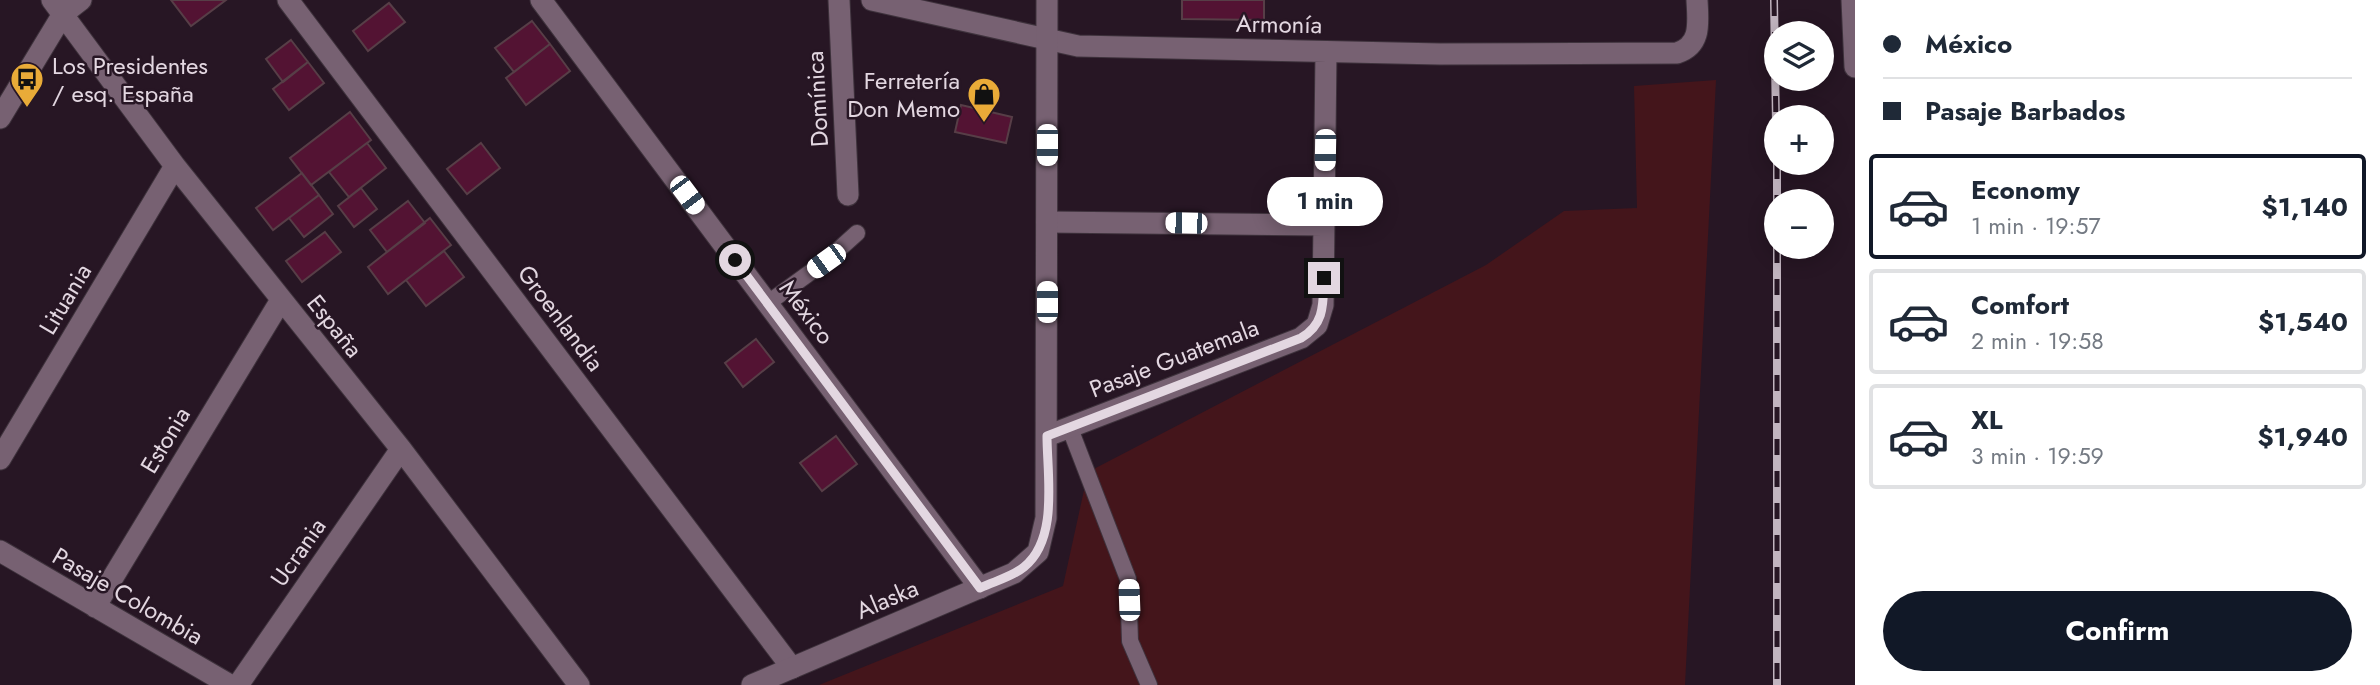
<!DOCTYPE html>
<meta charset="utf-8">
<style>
:root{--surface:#fff;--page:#f6f6f7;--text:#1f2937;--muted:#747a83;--line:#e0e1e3;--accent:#111827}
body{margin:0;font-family:Jost,sans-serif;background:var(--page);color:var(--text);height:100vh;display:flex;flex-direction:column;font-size:26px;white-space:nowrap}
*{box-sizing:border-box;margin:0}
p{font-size:23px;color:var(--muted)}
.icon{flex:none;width:38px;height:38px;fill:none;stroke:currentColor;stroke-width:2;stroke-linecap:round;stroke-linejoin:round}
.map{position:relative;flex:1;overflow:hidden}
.panel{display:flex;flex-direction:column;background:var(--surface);width:525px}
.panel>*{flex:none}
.banner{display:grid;align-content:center;height:154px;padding:0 28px;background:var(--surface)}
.buttons{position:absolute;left:1764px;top:21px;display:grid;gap:14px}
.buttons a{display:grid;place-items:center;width:70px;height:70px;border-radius:50%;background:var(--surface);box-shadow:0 4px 18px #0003;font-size:35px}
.end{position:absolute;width:32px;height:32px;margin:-16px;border:9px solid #e3d7e1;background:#111;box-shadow:0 0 0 4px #111}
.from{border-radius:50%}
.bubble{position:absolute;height:49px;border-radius:24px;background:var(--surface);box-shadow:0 4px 18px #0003;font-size:23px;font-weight:700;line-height:49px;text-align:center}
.car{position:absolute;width:21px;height:42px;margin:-21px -10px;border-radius:9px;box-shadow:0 0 5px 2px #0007;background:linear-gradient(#fff 24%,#345 0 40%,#fff 0 76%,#345 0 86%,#fff 0)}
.banner b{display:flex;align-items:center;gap:24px;height:66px;font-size:26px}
.banner b+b{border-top:2px solid var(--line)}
.banner i{width:18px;height:18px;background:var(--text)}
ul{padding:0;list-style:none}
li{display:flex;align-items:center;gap:21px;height:105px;margin:0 14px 10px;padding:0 14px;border:4px solid var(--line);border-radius:7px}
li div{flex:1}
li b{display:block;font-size:26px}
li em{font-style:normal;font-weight:700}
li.selected{border-color:var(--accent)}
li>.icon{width:63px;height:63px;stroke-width:1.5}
.button{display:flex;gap:14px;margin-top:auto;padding:14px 28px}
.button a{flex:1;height:80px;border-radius:42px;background:var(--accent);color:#fff;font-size:28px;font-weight:700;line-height:80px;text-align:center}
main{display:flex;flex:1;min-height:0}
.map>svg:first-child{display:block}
.green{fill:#44151b}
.building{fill:#531333;stroke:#573e47;stroke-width:2}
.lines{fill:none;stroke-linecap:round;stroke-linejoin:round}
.lane-casing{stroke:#3e323c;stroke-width:18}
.street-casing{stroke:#3e323c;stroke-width:23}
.secondary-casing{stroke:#3e323c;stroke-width:23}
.lane{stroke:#776172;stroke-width:16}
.street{stroke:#776172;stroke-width:21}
.secondary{stroke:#776172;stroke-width:21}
.rail-casing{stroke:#c1b4bf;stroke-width:8}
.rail{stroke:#271624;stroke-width:5;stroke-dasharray:16;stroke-linecap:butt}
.route{stroke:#e3d7e1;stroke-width:9}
.labels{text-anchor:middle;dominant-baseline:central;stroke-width:5;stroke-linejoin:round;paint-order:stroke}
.street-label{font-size:24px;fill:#e3d7e1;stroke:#271624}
.poi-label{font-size:24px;fill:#e3d7e1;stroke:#271624;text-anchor:start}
</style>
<main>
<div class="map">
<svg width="1855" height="685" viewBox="0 0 1855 685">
<rect width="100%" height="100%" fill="#271624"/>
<path class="green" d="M1716,80L1685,685H819L1063,586L1088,472L1486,265L1564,211L1637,208L1634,86Z"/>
<path class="building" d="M171,0H226L191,26Z
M1182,0H1264V20L1182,19Z
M389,3L405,22L368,51L353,31Z
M532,21L550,44L514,72L495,48Z
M291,40L308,62L283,82L266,59Z
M550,44L570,71L526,105L506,78Z
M308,62L324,83L289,110L273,89Z
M961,105L1012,117L1006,143L955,132Z
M350,112L371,140L311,185L290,158Z
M367,143L386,168L349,197L329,172Z
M481,143L500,168L467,194L447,169Z
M302,173L319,195L273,230L256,208Z
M361,188L377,209L354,227L338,206Z
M319,195L333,214L304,237L289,218Z
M408,201L425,223L387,252L370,230Z
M430,218L451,245L388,294L368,267Z
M325,232L341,252L302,282L286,261Z
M444,251L464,277L426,306L406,280Z
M756,339L774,362L743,387L725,363Z
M836,436L857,464L822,491L800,463Z"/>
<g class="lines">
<defs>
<path id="lane" d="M768,303L826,261L857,233
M1069,426L1128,579L1130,641L1149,685"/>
<path id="street" d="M52,0L175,166L401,449L579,685
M288,0L792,668
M541,0L980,588
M839,0L848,195
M872,0L1078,46L1440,54L1677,53C1702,45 1698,22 1697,0
M0,118L63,14L81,0
M1047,222L1324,225
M1047,436L1301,338L1317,325L1323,305L1326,52
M0,459L175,166
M0,551L230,685
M95,607L281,300
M238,685L401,449"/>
<path id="secondary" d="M1852,0L1855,67
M752,685L1014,573L1038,552L1046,518L1047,0"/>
</defs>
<use href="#lane" class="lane-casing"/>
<use href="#street" class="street-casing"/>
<use href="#secondary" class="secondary-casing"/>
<use href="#lane" class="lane"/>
<use href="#street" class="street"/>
<use href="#secondary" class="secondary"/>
<defs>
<path id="rail" d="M1774,0L1776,124
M1777,163V201
M1777,247V685"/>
</defs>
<use href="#rail" class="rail-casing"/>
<use href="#rail" class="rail"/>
</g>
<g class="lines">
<path class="route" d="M735,260L980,588C995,581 1012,577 1024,567C1059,539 1047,475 1047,436L1301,338C1325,324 1323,304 1324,278"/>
</g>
<defs>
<symbol id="bus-pin" viewBox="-11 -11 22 30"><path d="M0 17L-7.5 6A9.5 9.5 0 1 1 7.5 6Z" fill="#e9ab38" stroke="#271624"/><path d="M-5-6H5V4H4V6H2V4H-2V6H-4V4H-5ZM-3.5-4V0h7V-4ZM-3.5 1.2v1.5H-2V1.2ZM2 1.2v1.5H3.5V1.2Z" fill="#111"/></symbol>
<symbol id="shop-pin" viewBox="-11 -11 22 30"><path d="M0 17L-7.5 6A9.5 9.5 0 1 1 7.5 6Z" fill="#e9ab38" stroke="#271624"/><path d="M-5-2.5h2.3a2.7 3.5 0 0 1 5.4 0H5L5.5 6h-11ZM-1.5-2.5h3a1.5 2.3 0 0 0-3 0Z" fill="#111"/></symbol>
</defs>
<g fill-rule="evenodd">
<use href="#bus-pin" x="8" y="60" width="38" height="52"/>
<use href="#shop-pin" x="965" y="75" width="38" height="52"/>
</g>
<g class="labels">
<g class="street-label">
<text transform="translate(1279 24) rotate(1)">Armonía</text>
<text transform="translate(817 99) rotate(-93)">Domínica</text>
<text transform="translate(65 299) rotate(-59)">Lituania</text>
<text transform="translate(807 312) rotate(53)">México</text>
<text transform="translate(561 318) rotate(53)">Groenlandia</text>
<text transform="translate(335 326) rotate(51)">España</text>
<text transform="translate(1174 358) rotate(-21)">Pasaje Guatemala</text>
<text transform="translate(165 440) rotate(-59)">Estonia</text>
<text transform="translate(298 552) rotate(-55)">Ucrania</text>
<text transform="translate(128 596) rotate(30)">Pasaje Colombia</text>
<text transform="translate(887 599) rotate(-23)">Alaska</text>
</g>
<g class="poi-label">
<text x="52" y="65">Los Presidentes<tspan x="52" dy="28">/ esq. España</tspan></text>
<text x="960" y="80" text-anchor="end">Ferretería<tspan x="960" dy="28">Don Memo</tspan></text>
</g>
</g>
</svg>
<div class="buttons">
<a><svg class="icon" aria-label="layers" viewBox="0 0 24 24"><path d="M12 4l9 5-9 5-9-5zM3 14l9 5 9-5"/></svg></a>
<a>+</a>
<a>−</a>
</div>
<i class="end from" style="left:735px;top:260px"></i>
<i class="end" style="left:1324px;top:278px"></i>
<div class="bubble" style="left:1267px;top:177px;width:116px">1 min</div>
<i class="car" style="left:1047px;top:145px;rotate:180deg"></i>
<i class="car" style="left:1325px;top:150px;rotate:181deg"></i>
<i class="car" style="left:687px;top:195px;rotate:143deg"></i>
<i class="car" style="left:1186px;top:223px;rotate:271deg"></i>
<i class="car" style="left:826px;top:261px;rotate:234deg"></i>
<i class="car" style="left:1047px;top:302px;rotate:0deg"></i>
<i class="car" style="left:1129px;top:600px;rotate:358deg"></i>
</div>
<section class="panel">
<div class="banner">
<b><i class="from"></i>México</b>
<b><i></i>Pasaje Barbados</b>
</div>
<ul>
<li class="selected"><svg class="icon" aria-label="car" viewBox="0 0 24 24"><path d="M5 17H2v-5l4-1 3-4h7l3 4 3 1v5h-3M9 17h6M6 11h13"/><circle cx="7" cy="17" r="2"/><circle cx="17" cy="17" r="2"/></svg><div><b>Economy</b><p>1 min · 19:57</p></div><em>$1,140</em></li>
<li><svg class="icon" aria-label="car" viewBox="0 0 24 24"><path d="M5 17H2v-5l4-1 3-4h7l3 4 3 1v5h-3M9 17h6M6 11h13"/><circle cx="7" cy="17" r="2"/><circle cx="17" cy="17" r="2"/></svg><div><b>Comfort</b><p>2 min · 19:58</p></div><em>$1,540</em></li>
<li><svg class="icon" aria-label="car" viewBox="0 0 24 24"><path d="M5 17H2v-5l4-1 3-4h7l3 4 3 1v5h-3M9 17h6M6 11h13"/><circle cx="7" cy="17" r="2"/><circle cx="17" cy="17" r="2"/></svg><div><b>XL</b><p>3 min · 19:59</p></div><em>$1,940</em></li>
</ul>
<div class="button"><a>Confirm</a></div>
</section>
</main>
